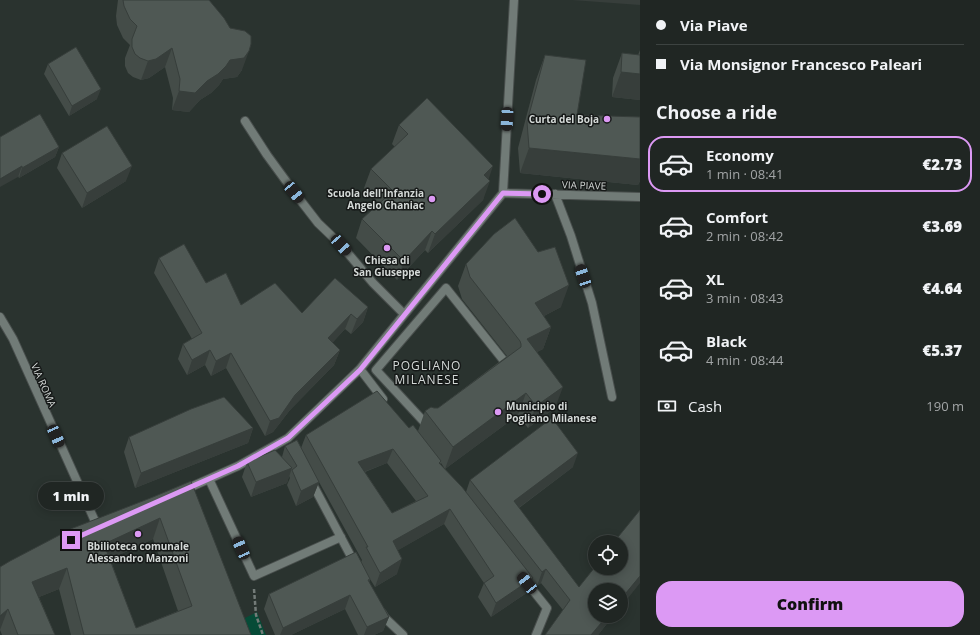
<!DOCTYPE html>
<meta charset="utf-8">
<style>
:root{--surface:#202623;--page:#282e2b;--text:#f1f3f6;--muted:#a2a5a6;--line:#3d4341;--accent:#dc99f4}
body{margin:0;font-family:"Open Sans",sans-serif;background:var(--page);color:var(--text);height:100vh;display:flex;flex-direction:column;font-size:15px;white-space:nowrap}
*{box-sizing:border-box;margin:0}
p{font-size:13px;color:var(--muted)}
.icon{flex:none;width:22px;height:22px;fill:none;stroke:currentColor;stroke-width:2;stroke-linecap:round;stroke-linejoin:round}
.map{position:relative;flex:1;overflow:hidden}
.panel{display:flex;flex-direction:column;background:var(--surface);width:340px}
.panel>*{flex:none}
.top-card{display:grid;align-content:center;height:88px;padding:0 16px;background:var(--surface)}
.buttons{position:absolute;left:588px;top:535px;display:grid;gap:8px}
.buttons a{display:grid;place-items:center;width:40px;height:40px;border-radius:50%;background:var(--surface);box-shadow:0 2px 10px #0003,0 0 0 1px var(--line);font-size:20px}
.end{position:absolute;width:18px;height:18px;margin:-9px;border:5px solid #dc99f4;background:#111;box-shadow:0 0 0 2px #111}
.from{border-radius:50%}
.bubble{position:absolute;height:28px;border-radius:14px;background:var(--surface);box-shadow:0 2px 10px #0003,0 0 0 1px var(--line);font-size:13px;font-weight:800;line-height:28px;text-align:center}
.car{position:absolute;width:12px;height:24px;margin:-12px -6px;border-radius:5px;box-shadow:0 0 3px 1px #0007;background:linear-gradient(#222 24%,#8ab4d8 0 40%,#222 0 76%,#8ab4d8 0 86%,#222 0)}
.top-card b{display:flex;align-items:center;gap:14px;height:38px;font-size:15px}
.top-card b+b{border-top:1px solid var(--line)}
.top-card i{width:10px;height:10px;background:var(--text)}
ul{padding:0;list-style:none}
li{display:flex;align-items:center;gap:12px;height:56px;margin:0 8px 6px;padding:0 8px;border:2px solid transparent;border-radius:16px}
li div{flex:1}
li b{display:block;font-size:15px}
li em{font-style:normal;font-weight:800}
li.current{border-color:var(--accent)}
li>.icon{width:36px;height:36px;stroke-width:1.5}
h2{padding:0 16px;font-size:18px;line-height:48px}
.pay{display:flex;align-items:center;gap:10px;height:44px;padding:0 16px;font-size:15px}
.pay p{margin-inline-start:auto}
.primary-button{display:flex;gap:8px;margin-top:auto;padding:8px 16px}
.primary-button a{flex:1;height:46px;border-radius:16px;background:var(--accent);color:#111;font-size:16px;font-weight:800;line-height:46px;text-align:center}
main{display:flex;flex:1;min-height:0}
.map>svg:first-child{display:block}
.green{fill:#064b37}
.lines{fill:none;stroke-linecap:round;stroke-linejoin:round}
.pedestrian-casing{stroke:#494f4d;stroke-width:10}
.minor-casing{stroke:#494f4d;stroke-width:10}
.path{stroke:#737b78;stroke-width:2.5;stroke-dasharray:4 2;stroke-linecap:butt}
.pedestrian{stroke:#717b77;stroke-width:8}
.minor{stroke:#717b77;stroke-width:8}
.wall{fill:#444c48;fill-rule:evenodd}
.shaded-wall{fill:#373e3b}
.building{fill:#4f5854;stroke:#373e3b;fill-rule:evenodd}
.route{stroke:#dc99f4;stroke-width:5}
.poi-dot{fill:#dc99f4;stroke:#161918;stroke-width:1.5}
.labels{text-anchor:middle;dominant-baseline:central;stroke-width:3;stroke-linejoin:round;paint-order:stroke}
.poi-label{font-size:10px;font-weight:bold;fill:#d4d9d7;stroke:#161918;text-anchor:end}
.street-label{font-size:10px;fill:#d4d9d7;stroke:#161918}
.quarter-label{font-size:12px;letter-spacing:1px;fill:#d4d9d7;stroke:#161918}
</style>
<main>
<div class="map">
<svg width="640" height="635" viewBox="0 0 640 635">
<rect width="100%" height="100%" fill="#2a332f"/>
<path class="green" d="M257,612L266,635H238L233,624Z"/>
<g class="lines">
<defs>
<path id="pedestrian" d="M446,288L508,366L427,425L376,370Z"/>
<path id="minor" d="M245,121L267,155L294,192L318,223L341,245L373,283L404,314
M503,193L640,197
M555,194L571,236L592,303L612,397
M0,317L13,339L94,519L99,528
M360,369L383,399
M209,479L254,576L341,537
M311,481L355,564
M184,490L238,466L288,438L360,369L503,193L514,0
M523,578L547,608L536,635
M382,613L385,618L403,635"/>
</defs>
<use href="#pedestrian" class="pedestrian-casing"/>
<use href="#minor" class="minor-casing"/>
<path class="path" d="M254,589L256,615L263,635"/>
<use href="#pedestrian" class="pedestrian"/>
<use href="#minor" class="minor"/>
</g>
<path class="wall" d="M118,0H209L242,70L237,77L223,79L219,85L211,93L200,100L189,112L172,110L173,98L165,67L149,78L141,80L133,77L128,73L125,66V58L130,45L123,38L117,25L116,16Z
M640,50V100L612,97L613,78L622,53L638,55Z
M545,55L577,115L640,117V181L638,185L520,173L518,148L536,80Z
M48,64L97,99L69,116L44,74Z
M399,125L488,179L483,200L428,253L425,250L397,280L356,238L362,219L379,203L364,188L371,169L395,147L392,144Z
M0,137L59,147L55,157L19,178Z
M62,153L126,181L82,208L57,168Z
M159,258L206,283L241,305L302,313L368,307L363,322L351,334L345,329L332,343L340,350L334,365L290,410L273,432L265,436L226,368L211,376L205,365L187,375L178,359L183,344L192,339L154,273Z
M466,264L561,307L544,316L551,327L543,349L537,352L555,408L528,428L518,415L445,469L441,463L440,464L466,492L470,480L573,467L519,508L595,616H613L598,635L563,610L541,583L537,586L532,580L528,592L491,617L478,597L484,583L444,524L398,550L397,574L375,587L370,579L369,583L389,617L383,631L374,635H358L345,609L291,635H275L264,609L269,594L361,562L362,560L319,482L313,497L296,506L287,485L290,478L289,476L287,483L251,497L242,477L247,462L282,457L285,446L301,448L306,435L409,428L418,431L425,411L438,408L507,356L462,299L458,286ZM387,463L416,501L392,513L365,472Z
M253,428L248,443L135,488L124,452L129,437Z
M153,497L251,635H71L59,589L39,597L55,635H2L0,630V567ZM153,539L178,611L136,628L110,559Z"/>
<path class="shaded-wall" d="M572,0H640V5Z
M172,48L165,67L149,78L141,80L148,61Z
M249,51L242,70L237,77L223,79L219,85L211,93L200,100L189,112L172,110L179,91L207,81L230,60Z
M621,72L640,74V100L612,97Z
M101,89L97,99L69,116L72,106Z
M59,147L55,157L19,178L22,168Z
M529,148L640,159V181L638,185L520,173Z
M22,166L18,177L0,187V179Z
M132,166L126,181L82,208L87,193Z
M493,166L487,184L490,181L483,200L428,253L435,234L484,175Z
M432,231L425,250L397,280L404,261Z
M569,285L561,307L527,325L535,303Z
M368,307L363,322L351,334L357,319Z
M351,314L345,329L323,353L328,338Z
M551,327L543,349L519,361L527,339Z
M210,350L205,365L187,375L192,360Z
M340,350L334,365L290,410L273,432L265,436L270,421Z
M231,353L226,368L211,376L216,361Z
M563,387L555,408L528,428L536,406Z
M526,393L518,415L445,469L453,447Z
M253,428L248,443L135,488L141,473Z
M393,449L387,463L353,476L358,462Z
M578,453L573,467L509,515L514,501Z
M292,468L287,483L251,497L256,482Z
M319,482L313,497L296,506L301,491Z
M450,509L444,524L388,556L393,541Z
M160,518L153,539L96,566L104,544Z
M402,559L397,574L375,587L380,573Z
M67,568L59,589L24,603L32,582Z
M546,569L541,583L537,586L542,572Z
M640,576V583L621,607V599Z
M533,578L528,592L491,617L496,603Z
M350,595L345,609L291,635H280L283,628Z
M8,609L0,630V616Z
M607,616H613L598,635H591Z
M389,617L383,631L374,635H364L367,627Z"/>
<path class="building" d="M123,0H209L224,18L230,28L245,31L251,36V44L249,51L244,58L230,60L226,66L218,74L207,81L195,93L179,91L180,79L172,48L156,59L148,61L140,58L135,54L132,47V39L137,26L130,19L124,6Z
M76,47L101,89L72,106L48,64Z
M622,53L640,55V74L621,72Z
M545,55L586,60L577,115L640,117V159L529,148L527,122Z
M427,98L493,166L484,175L490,181L435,234L432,231L404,261L362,219L393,191L371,169L408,134L399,125Z
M40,114L59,147L22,168V166L0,179V137Z
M107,126L132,166L87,193L62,153Z
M515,218L538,252L555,247L569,285L535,303L551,327L527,339L563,387L536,406L526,393L453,447L425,411L431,407L434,408H438L521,347V344L520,341L470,277L466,264L494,234Z
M184,244L206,283L226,273L241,305L275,283L302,313L335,278L368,307L357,319L351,314L328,338L340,350L295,395L279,418L270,421L231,353L216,361L210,350L192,360L183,344L202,333L159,258Z
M377,391L409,428L413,425L441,461L439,463L462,487L533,578L496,603L484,583L494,576L450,509L393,541L402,559L380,573L366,547H368L306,435ZM393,449L428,496L392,513L358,462Z
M224,397L253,428L141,473L129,437L191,409Z
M552,418L578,453L514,501L579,587L595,567V568H621V542H614L640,510V576L621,599V590H595V616H607L591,635H545L570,600L546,569L542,572L470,480Z
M297,440L319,482L301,491L292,470L297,466L285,446Z
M275,450L292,468L256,482L247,462Z
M191,481L251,635H84L67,568L32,582L55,635H18L8,609L0,616V567L10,561L73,528L153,497ZM160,518L192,606L136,628L104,544Z
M356,552L370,579L368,580L389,617L367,627L350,595L283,628L269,594Z"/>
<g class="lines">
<path class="route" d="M71,540L238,466L288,438L360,370L503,193L542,194"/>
</g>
<g class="poi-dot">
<circle cx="607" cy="119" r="4"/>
<circle cx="432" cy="199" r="4"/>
<circle cx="387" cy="248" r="4"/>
<circle cx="498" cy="412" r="4"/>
<circle cx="138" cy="534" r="4"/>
</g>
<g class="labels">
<g class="poi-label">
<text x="599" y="119">Curta del Boja</text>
<text x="424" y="193">Scuola dell'Infanzia<tspan x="424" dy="12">Angelo Chaniac</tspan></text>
<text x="387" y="260" text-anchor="middle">Chiesa di<tspan x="387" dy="12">San Giuseppe</tspan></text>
<text x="506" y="406" text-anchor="start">Municipio di<tspan x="506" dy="12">Pogliano Milanese</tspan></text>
<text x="138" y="546" text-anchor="middle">Bbilioteca comunale<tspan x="138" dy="12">Alessandro Manzoni</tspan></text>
</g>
<g class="street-label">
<text transform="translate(584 185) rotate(2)">VIA PIAVE</text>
<text transform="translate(44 385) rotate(66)">VIA ROMA</text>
</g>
<g class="quarter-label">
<text x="427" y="365">POGLIANO<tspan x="427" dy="14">MILANESE</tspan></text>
</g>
</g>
</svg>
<div class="buttons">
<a><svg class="icon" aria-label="locate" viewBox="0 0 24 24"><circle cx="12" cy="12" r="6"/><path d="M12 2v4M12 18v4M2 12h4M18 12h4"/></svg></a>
<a><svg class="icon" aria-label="layers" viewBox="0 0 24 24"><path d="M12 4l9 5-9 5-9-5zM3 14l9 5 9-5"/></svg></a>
</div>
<i class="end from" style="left:542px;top:194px"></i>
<i class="end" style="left:71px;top:540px"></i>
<div class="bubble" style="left:38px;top:482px;width:66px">1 min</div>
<i class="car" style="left:507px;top:119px;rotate:183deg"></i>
<i class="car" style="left:294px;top:192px;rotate:141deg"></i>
<i class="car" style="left:341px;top:245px;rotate:138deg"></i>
<i class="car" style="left:583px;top:276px;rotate:342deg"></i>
<i class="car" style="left:56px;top:436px;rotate:156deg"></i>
<i class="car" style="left:241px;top:548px;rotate:336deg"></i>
<i class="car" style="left:527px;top:583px;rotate:322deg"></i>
</div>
<section class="panel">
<div class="top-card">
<b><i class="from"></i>Via Piave</b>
<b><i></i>Via Monsignor Francesco Paleari</b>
</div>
<h2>Choose a ride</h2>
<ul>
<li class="current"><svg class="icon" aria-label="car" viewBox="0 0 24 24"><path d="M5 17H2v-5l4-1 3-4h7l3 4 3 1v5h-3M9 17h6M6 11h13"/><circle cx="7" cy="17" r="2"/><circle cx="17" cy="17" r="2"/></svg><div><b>Economy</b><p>1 min · 08:41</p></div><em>€2.73</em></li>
<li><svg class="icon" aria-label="car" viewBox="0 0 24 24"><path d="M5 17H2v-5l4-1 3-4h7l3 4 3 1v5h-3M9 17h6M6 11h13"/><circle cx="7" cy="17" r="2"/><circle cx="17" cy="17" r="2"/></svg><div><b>Comfort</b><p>2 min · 08:42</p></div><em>€3.69</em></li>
<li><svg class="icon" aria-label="car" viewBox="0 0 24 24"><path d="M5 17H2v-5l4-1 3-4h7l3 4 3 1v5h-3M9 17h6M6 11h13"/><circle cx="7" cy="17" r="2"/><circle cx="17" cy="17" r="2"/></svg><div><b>XL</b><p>3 min · 08:43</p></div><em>€4.64</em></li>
<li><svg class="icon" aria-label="car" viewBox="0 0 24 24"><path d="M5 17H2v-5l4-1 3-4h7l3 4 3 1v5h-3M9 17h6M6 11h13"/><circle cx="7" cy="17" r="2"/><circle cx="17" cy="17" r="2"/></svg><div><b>Black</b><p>4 min · 08:44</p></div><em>€5.37</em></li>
</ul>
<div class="pay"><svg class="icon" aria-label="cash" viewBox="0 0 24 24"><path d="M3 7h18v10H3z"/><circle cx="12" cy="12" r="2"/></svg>Cash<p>190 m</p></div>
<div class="primary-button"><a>Confirm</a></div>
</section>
</main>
